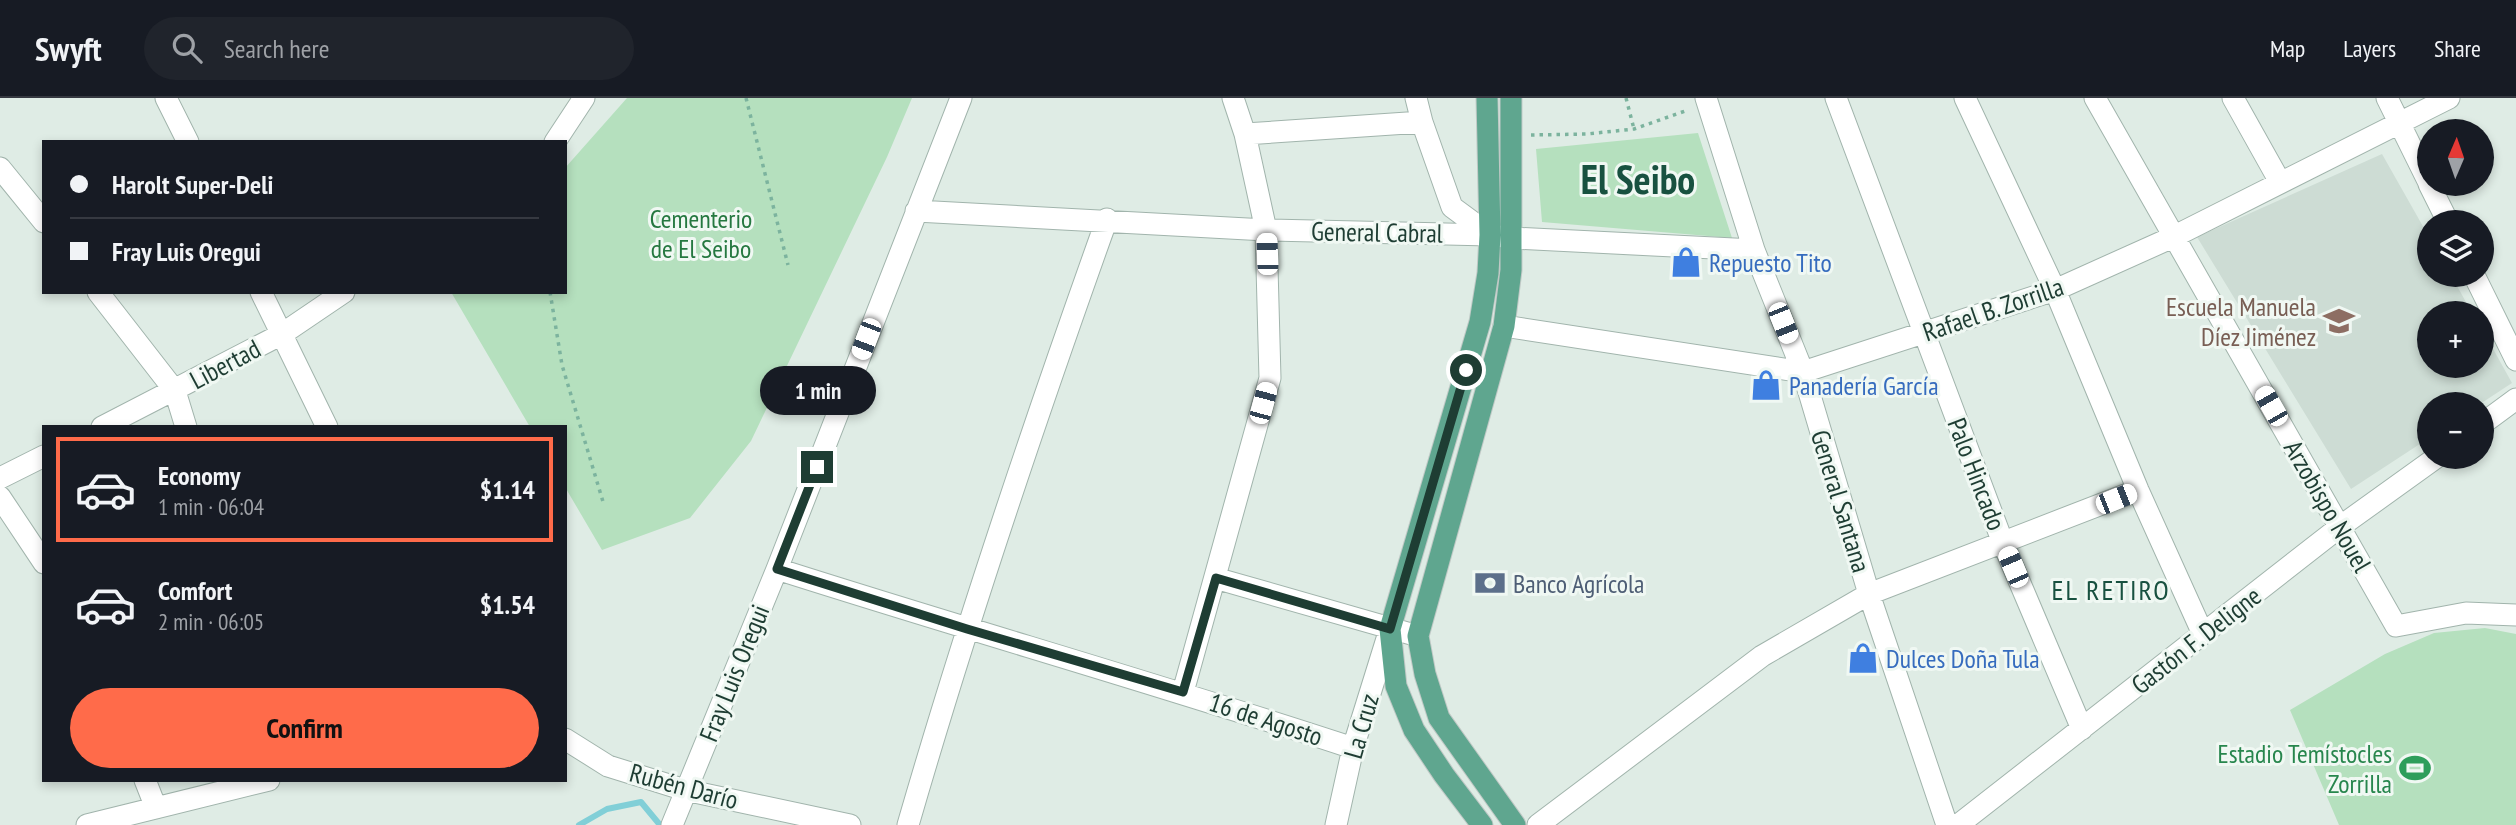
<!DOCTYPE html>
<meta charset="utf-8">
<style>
:root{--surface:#171b24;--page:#20242c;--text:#f1f3f6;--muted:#9ea1a6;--line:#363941;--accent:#ff6b4a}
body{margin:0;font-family:"PT Sans Narrow",sans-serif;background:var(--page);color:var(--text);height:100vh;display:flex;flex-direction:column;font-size:26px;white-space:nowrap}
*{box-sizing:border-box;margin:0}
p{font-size:23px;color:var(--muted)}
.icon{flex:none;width:38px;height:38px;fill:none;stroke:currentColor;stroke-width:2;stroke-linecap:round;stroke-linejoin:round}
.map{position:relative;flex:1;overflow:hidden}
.side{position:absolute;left:42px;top:327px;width:525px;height:357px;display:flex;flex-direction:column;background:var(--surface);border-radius:0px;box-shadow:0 4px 10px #0003}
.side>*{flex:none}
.top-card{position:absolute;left:42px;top:42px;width:525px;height:154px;border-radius:0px;box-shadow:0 4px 10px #0003;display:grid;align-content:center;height:154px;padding:0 28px;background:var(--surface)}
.needle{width:46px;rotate:2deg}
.buttons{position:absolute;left:2417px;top:21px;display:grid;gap:14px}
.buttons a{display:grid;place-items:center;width:77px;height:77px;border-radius:50%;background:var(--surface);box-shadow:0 4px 10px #0003;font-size:35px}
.end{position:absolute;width:32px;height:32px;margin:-16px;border:9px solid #1e3d33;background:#fff;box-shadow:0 0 0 4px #fff}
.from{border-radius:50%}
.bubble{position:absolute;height:49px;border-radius:24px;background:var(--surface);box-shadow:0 4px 10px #0003;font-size:23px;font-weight:700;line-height:49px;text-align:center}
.car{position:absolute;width:21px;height:42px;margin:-21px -10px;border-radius:9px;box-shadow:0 0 5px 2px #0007;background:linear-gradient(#fff 24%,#345 0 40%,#fff 0 76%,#345 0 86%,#fff 0)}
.top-card b{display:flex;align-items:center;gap:24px;height:66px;font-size:26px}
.top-card b+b{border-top:2px solid var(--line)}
.top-card i{width:18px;height:18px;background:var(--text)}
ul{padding:12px 0 0;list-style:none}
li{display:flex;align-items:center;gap:21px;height:105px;margin:0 14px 10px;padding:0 14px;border:4px solid transparent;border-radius:0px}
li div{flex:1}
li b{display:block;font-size:26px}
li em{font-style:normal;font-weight:700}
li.on{border-color:var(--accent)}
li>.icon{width:63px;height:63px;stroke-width:1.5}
.action{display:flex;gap:14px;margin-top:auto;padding:14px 28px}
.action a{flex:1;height:80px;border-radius:42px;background:var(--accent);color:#111;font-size:28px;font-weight:700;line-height:80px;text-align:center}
header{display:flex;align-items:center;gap:42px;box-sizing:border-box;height:98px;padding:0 35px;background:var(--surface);border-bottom:2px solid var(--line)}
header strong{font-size:33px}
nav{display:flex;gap:38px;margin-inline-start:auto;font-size:24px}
.search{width:490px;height:63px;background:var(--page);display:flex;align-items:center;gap:18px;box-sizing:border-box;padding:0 24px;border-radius:38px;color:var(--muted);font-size:26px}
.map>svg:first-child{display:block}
.built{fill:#cddcd4}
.green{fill:#b5e0be}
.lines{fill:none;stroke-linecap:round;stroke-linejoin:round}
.stream{stroke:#81cfd7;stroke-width:6}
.minor-casing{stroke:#a1b4ac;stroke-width:23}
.major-casing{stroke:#c0c9c6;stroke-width:23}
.path{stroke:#7cb39e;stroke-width:3.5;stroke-dasharray:3.5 5;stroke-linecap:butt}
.minor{stroke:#fff;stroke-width:21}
.major{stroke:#5fa68f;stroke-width:21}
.route{stroke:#1e3d33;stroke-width:9}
.labels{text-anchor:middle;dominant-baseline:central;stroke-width:6;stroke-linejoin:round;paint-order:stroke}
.park-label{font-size:26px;fill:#257840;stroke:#f0f8f3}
.street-label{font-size:26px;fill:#1e3d33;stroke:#f0f8f3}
.shop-label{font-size:26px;fill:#366cbe;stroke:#f0f8f3;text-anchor:start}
.education-label{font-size:26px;fill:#785e54;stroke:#f0f8f3;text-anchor:end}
.service-label{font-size:26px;fill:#4e5e75;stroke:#f0f8f3;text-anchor:start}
.leisure-label{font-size:26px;fill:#27864d;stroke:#f0f8f3;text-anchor:end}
.neighbourhood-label{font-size:28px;letter-spacing:2px;fill:#185140;stroke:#f0f8f3}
.town-label{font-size:40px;font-weight:bold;fill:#185140;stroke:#f0f8f3}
</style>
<header>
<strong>Swyft</strong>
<div class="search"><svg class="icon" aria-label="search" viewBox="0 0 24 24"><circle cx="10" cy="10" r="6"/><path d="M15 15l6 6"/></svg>Search here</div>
<nav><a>Map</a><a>Layers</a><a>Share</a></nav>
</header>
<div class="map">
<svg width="2516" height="727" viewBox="0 0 2516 727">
<rect width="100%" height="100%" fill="#dfece5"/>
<path class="built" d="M2382,56L2429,139V177H2451L2472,215H2429V268H2482V231L2512,285L2480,306H2429V340L2351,391L2197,139Z"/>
<path class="green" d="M627,0H912L887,59L751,343L690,420L602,452L565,389V329H530L451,194H565V70Z
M1698,35L1732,140L1542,124L1536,51Z
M2485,530L2516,536V727H2339L2290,612L2385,556L2434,535Z"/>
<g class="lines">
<path class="stream" d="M579,727L607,711L641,704L660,727"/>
<defs>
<path id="minor" d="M166,0L188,44
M1416,0L1422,24L1452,109L1490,137
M1706,0L1754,152L1803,274L1869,496L1947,727
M1836,0L2003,445L2082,631
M1965,0L2055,192L2138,392L2203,536
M2095,0L2396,528L2466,515L2516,517
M2233,0L2280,84
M2387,0L2429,85
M1245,36L1422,24
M555,44L584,0
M0,70L44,124
M2429,86L2448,124
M916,113L1266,132L1490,137L1512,140L1754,152
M2474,177L2516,262
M98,194L175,293L186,329
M261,194L327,329
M1504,228L1803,274L2055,192L2173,139L2449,0
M2482,326L2516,301
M102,329L282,236L344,194
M0,380L44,358
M0,399L44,465
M777,471C968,532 1162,587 1353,650
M1215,480L1418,538
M1183,594L1270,280L1266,132L1245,36L1233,0
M565,641L608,668L685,692L850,727
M145,682L156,710
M87,727L269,682
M672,727L777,471L961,0
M908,727C967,523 1035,322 1107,121
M1336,727L1353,650L1390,531
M1538,727L1762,558L1869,496L2138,392
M1958,727L2341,428L2437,359"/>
<path id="major" d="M1511,0V172L1504,228L1418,538L1425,576L1439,620L1515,727
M1482,727L1444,677L1414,632L1396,588L1390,531L1480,224L1488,175L1490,137L1487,0"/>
</defs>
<use href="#minor" class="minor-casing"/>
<use href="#major" class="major-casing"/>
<path class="path" d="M746,0L788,167
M1626,0L1634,31
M1531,37L1587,36L1634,31L1688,12
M550,194L562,267L604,407"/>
<use href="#minor" class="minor"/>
<use href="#major" class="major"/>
</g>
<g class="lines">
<path class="route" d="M817,369L777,471L967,531L1183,594L1216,480L1390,531L1466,272"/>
</g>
<defs>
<symbol id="shop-bare" viewBox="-9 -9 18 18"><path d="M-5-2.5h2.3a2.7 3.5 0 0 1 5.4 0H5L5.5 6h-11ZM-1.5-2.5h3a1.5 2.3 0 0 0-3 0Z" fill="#3f7fe0" stroke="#f0f8f3" stroke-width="2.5" paint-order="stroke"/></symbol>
<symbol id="school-bare" viewBox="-9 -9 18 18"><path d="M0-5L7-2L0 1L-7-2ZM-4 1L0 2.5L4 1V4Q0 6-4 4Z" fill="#8d6e63" stroke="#f0f8f3" stroke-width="2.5" paint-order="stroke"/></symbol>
<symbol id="bank-bare" viewBox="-9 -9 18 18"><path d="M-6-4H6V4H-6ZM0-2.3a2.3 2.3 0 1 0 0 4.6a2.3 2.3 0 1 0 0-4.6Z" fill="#5c6f8a" stroke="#f0f8f3" stroke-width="2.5" paint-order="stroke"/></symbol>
<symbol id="stadium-bare" viewBox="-9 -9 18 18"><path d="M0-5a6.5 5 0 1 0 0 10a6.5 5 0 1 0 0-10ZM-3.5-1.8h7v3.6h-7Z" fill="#2e9e5b" stroke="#f0f8f3" stroke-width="2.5" paint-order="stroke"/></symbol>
</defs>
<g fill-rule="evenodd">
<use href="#shop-bare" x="1664" y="142" width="44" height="44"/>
<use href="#school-bare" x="2317" y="201" width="44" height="44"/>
<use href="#shop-bare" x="1744" y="265" width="44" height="44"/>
<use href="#bank-bare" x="1468" y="463" width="44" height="44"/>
<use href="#shop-bare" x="1841" y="538" width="44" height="44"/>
<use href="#stadium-bare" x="2393" y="648" width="44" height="44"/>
</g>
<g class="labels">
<g class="park-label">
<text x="701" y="120">Cementerio<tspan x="701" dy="30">de El Seibo</tspan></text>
</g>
<g class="street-label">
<text transform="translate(1377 134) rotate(1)">General Cabral</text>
<text transform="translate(1993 211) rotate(-19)">Rafael B. Zorrilla</text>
<text transform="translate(225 266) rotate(-28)">Libertad</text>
<text transform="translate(1977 376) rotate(69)">Palo Hincado</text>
<text transform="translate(1841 403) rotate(73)">General Santana</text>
<text transform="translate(2328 408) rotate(60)">Arzobispo Nouel</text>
<text transform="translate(2196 542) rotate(-38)">Gastón F. Deligne</text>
<text transform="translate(734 575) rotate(-68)">Fray Luis Oregui</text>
<text transform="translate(1266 621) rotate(18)">16 de Agosto</text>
<text transform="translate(1361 628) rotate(-74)">La Cruz</text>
<text transform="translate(684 688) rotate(15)">Rubén Darío</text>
</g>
<g class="shop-label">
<text x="1709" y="164">Repuesto Tito</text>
<text x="1789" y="287">Panadería García</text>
<text x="1886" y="560">Dulces Doña Tula</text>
</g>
<g class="education-label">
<text x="2316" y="208">Escuela Manuela<tspan x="2316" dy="30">Díez Jiménez</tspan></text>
</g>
<g class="service-label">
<text x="1513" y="485">Banco Agrícola</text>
</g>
<g class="leisure-label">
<text x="2392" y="655">Estadio Temístocles<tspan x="2392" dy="30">Zorrilla</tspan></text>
</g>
<g class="neighbourhood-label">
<text x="2111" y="491">EL RETIRO</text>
</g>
<g class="town-label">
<text x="1638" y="81">El Seibo</text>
</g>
</g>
</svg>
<div class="buttons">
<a><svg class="needle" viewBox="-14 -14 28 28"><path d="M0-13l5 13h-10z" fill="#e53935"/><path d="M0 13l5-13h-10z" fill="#9ea1a6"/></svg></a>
<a><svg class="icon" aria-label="layers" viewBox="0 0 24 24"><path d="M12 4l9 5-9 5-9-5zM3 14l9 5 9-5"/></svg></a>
<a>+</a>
<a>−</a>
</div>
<i class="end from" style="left:1466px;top:272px"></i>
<i class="end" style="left:817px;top:369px"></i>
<div class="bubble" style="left:760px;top:268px;width:116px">1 min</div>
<i class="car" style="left:1267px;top:156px;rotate:358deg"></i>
<i class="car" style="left:1783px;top:225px;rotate:158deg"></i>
<i class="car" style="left:866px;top:241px;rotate:201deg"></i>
<i class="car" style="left:1263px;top:305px;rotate:15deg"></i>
<i class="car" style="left:2271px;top:308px;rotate:330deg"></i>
<i class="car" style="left:2116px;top:401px;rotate:68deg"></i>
<i class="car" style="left:2013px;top:469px;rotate:337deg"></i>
<div class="top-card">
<b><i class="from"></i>Harolt Super-Deli</b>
<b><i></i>Fray Luis Oregui</b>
</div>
<section class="side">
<ul>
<li class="on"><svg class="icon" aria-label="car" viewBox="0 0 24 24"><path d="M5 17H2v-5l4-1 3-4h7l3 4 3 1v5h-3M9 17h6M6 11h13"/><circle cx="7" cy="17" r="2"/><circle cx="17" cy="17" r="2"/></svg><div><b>Economy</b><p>1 min · 06:04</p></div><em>$1.14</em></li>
<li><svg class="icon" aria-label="car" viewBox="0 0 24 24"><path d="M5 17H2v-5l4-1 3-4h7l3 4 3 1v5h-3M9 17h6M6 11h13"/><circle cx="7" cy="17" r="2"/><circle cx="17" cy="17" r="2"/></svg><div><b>Comfort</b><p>2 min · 06:05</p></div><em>$1.54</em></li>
</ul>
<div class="action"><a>Confirm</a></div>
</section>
</div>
